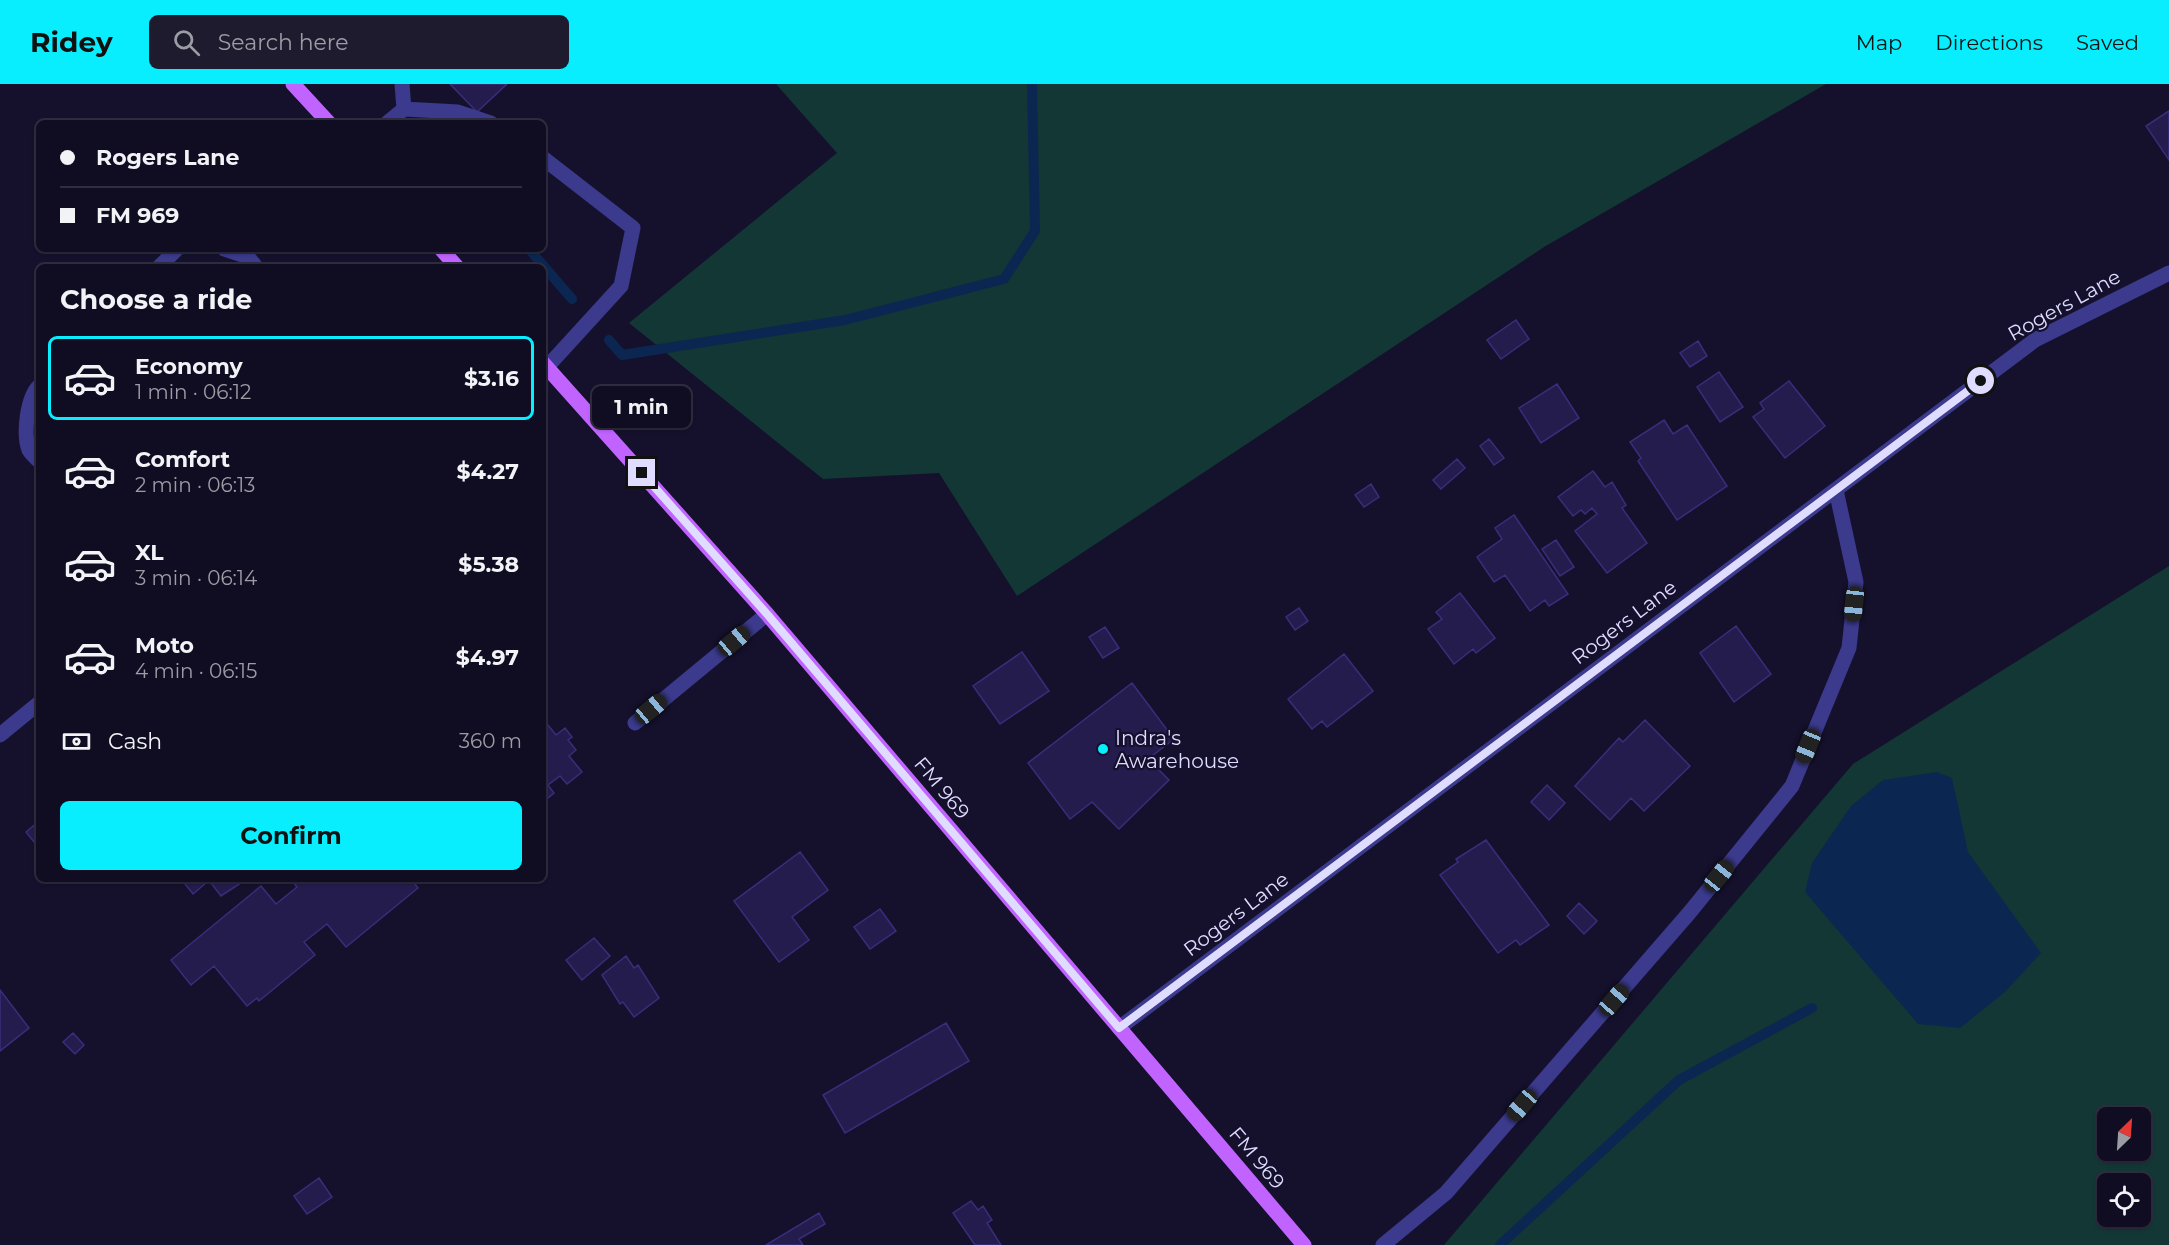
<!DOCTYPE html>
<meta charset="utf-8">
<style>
:root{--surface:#100d22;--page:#1e1b2f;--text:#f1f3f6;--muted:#9c9ca5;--line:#302d40;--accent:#08eeff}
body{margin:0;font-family:Montserrat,sans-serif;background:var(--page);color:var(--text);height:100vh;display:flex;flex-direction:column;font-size:22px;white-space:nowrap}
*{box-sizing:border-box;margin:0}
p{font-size:20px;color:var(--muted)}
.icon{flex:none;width:33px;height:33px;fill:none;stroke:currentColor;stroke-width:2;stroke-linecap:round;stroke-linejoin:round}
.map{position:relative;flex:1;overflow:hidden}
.sheet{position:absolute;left:36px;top:180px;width:510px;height:618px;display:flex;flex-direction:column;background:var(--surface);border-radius:9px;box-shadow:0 2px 4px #0004,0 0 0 2px var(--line)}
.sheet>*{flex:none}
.top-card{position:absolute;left:36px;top:36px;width:510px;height:132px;border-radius:9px;box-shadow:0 2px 4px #0004,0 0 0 2px var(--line);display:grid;align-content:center;height:132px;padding:0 24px;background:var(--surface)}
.needle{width:39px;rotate:25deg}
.buttons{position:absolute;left:2097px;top:1023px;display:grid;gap:12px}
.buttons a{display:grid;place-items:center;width:54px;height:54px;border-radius:9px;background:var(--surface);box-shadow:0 2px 4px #0004,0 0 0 2px var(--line);font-size:30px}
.end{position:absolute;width:27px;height:27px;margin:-14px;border:8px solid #dfdcff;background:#111;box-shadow:0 0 0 3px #111}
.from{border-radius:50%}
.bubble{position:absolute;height:42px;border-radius:9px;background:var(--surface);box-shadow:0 2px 4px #0004,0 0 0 2px var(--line);font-size:20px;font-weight:700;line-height:42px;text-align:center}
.car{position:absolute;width:18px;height:36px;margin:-18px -9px;border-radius:8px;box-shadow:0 0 4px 2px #0007;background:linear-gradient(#222 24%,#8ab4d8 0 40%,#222 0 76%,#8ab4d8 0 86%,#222 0)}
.top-card b{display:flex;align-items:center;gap:21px;height:57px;font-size:22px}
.top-card b+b{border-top:2px solid var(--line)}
.top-card i{width:15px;height:15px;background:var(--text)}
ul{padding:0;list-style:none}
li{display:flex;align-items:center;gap:18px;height:84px;margin:0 12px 9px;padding:0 12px;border:3px solid transparent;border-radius:9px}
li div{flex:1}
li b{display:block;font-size:22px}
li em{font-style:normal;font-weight:700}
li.on{border-color:var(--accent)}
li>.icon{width:54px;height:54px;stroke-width:1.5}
h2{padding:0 24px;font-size:27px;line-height:72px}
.pay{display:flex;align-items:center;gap:15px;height:66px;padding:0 24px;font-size:22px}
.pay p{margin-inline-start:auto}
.action{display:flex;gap:12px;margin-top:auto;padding:12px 24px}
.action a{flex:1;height:69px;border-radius:9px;background:var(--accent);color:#111;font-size:24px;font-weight:700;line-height:69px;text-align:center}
header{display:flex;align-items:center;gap:36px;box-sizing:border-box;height:84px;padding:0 30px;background:var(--accent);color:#111}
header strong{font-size:28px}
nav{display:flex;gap:33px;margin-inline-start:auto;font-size:21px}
.search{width:420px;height:54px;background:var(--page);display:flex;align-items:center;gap:15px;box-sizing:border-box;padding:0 21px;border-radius:9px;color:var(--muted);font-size:22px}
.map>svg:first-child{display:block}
.green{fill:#133735;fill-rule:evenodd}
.water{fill:#0b2751}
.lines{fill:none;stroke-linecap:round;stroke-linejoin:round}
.stream{stroke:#0b2751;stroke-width:10}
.building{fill:#251c4e;stroke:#3a2d7b;stroke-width:1.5}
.minor{stroke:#3b3a8d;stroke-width:15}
.major{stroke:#c063ff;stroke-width:15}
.route{stroke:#dfdcff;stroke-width:8}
.poi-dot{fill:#08eeff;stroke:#15112d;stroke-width:2}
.labels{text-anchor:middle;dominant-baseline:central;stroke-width:4.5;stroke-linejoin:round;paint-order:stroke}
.street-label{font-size:20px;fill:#dfdcff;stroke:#15112d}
.poi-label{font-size:20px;fill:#dfdcff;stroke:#15112d;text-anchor:start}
</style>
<header>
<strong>Ridey</strong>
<div class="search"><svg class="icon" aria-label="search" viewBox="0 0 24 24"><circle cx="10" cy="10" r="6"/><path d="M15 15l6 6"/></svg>Search here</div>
<nav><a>Map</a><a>Directions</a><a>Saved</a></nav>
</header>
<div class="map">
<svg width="2169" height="1161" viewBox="0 0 2169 1161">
<rect width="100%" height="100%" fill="#15112d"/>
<path class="green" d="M776,0H1826L1544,163L1017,512L939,389L823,395L629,239L837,69Z
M2169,482V1161H1444L1853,680ZM2108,1034H2140V1066H2108ZM2108,1100H2140V1132H2108Z"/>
<path class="water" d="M1937,688L1952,694L1968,768L2041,869L2005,908L1960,944L1918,940L1805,808L1812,779L1851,722L1883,696Z"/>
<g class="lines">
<path class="stream" d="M529,165L572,215
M609,256L622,271L845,236L1004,195L1035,147L1032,0
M1500,1161L1679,996L1812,924"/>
</g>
<path class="building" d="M450,0H507L477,28Z
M2169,27V76L2146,42Z
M1516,236L1529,255L1501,275L1487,256Z
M1698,257L1707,272L1690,283L1680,269Z
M1719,288L1743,323L1720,338L1697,303Z
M1789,297L1825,342L1785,374L1753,333L1764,325L1760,319Z
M1557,300L1579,334L1541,359L1519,324Z
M1664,336L1673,350L1687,341L1727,402L1677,436L1638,377L1641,374L1630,358Z
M1489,355L1504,374L1494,381L1480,362Z
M1457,375L1465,384L1441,405L1433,396Z
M1593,387L1605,403L1612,398L1626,421L1622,424L1647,459L1607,489L1575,447L1597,430L1592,424L1585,430L1581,426L1573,432L1558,413Z
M1371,400L1379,413L1364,423L1355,411Z
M1514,431L1568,510L1549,522L1545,516L1530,527L1505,491L1494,498L1477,473L1502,455L1495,444Z
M1556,456L1574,483L1560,492L1542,465Z
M1460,509L1495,554L1476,569L1473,565L1454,580L1428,545L1442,535L1436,528Z
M1299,524L1308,537L1295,546L1286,533Z
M1736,542L1771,590L1734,618L1700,569Z
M1105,543L1119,564L1103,574L1089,553Z
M1022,568L1049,607L1000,640L973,602Z
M1344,570L1373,607L1327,643L1322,637L1312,645L1288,615Z
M1132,599L1174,655L1148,675L1169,696L1119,745L1092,718L1070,735L1028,679Z
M543,635L556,651L565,644L572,653L568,656L576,666L569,672L582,688L567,700L560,692L548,701L554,709L543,718Z
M1645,636L1690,682L1644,727L1631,714L1610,736L1575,702L1619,654L1623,658Z
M1547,701L1565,719L1549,736L1531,718Z
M39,737V764L26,748Z
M1486,756L1549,841L1520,861L1516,856L1498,869L1440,791L1458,778L1456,775Z
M800,768L828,806L792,833L809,856L779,878L734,817Z
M181,795H203L206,799L193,810Z
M208,795H247L221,812Z
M290,795H411L418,804L346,863L327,840L304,858L315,871L259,917L257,914L247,922L214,882L191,901L171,876L261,802L276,820L297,803Z
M1579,819L1597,837L1584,850L1567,832Z
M880,825L896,847L870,865L854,843Z
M594,854L610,872L582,896L566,876Z
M626,872L634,884L638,881L659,914L634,933L623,918L620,920L602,891Z
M0,906L29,944L0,967Z
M946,939L969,977L845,1049L823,1011Z
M73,949L84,961L75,970L63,958Z
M319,1094L332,1113L307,1130L294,1112Z
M971,1117L978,1126L983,1122L992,1136L987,1139L1001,1161H975L953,1129Z
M819,1129L825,1140L799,1155L803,1161H766Z"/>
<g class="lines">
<path class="minor" d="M404,25L458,28L491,39
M387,39L404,25L402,0
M543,74L633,144L621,202L547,283
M224,165L248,173L256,183
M159,183L177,165
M39,302C27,314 23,350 29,366C31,370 36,374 39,377
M635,639L767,530
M0,651L39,619
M1119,944L2035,256L2169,189
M1383,1161L1446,1109L1690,828L1792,702L1849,564L1856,498L1836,406"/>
<path class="major" d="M293,0L329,39
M441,165L457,183
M543,279L767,530L1304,1161"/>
</g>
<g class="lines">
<path class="route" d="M642,389L767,530L1119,944L1981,297"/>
</g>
<circle class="poi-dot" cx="1103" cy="665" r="6"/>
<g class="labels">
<g class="street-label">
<text transform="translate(2064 221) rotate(-29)">Rogers Lane</text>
<text transform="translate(1624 538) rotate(-37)">Rogers Lane</text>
<text transform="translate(942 704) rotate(50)">FM 969</text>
<text transform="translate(1236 830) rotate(-37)">Rogers Lane</text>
<text transform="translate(1257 1074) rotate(50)">FM 969</text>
</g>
<g class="poi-label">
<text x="1115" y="654">Indra's<tspan x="1115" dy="23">Awarehouse</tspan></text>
</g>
</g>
</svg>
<div class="buttons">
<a><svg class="needle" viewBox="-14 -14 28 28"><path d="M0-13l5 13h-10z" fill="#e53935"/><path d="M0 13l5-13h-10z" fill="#9c9ca5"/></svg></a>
<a><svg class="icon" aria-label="locate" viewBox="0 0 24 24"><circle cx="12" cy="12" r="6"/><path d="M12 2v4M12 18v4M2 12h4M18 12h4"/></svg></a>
</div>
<i class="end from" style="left:1981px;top:297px"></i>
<i class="end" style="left:642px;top:389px"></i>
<div class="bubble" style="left:592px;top:302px;width:99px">1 min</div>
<i class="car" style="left:1854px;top:520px;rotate:186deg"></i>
<i class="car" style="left:734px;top:557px;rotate:50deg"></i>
<i class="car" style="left:651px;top:625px;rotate:50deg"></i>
<i class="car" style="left:1808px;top:662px;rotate:202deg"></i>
<i class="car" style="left:1719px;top:792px;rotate:39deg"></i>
<i class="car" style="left:1614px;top:916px;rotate:41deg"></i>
<i class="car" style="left:1522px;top:1021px;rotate:221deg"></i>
<div class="top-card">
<b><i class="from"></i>Rogers Lane</b>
<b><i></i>FM 969</b>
</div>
<section class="sheet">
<h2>Choose a ride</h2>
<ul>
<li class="on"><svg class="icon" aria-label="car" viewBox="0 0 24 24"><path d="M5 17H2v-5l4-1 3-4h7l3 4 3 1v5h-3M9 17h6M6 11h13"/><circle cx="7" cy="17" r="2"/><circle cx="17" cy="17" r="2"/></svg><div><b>Economy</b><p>1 min · 06:12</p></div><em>$3.16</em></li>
<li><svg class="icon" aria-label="car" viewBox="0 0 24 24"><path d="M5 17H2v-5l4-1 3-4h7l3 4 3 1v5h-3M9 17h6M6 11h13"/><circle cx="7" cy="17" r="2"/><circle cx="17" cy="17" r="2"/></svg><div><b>Comfort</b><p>2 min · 06:13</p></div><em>$4.27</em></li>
<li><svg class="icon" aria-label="car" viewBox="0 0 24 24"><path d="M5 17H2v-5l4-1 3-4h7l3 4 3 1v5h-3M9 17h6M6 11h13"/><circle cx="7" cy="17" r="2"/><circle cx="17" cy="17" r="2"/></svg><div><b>XL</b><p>3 min · 06:14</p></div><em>$5.38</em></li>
<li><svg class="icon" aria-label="car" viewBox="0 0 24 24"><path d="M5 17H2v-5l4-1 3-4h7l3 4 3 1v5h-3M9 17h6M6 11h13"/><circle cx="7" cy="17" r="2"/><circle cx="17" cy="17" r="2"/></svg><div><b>Moto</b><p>4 min · 06:15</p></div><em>$4.97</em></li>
</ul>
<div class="pay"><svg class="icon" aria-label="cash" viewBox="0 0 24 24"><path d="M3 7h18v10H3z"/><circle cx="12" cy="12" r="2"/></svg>Cash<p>360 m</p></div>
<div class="action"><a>Confirm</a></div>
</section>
</div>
